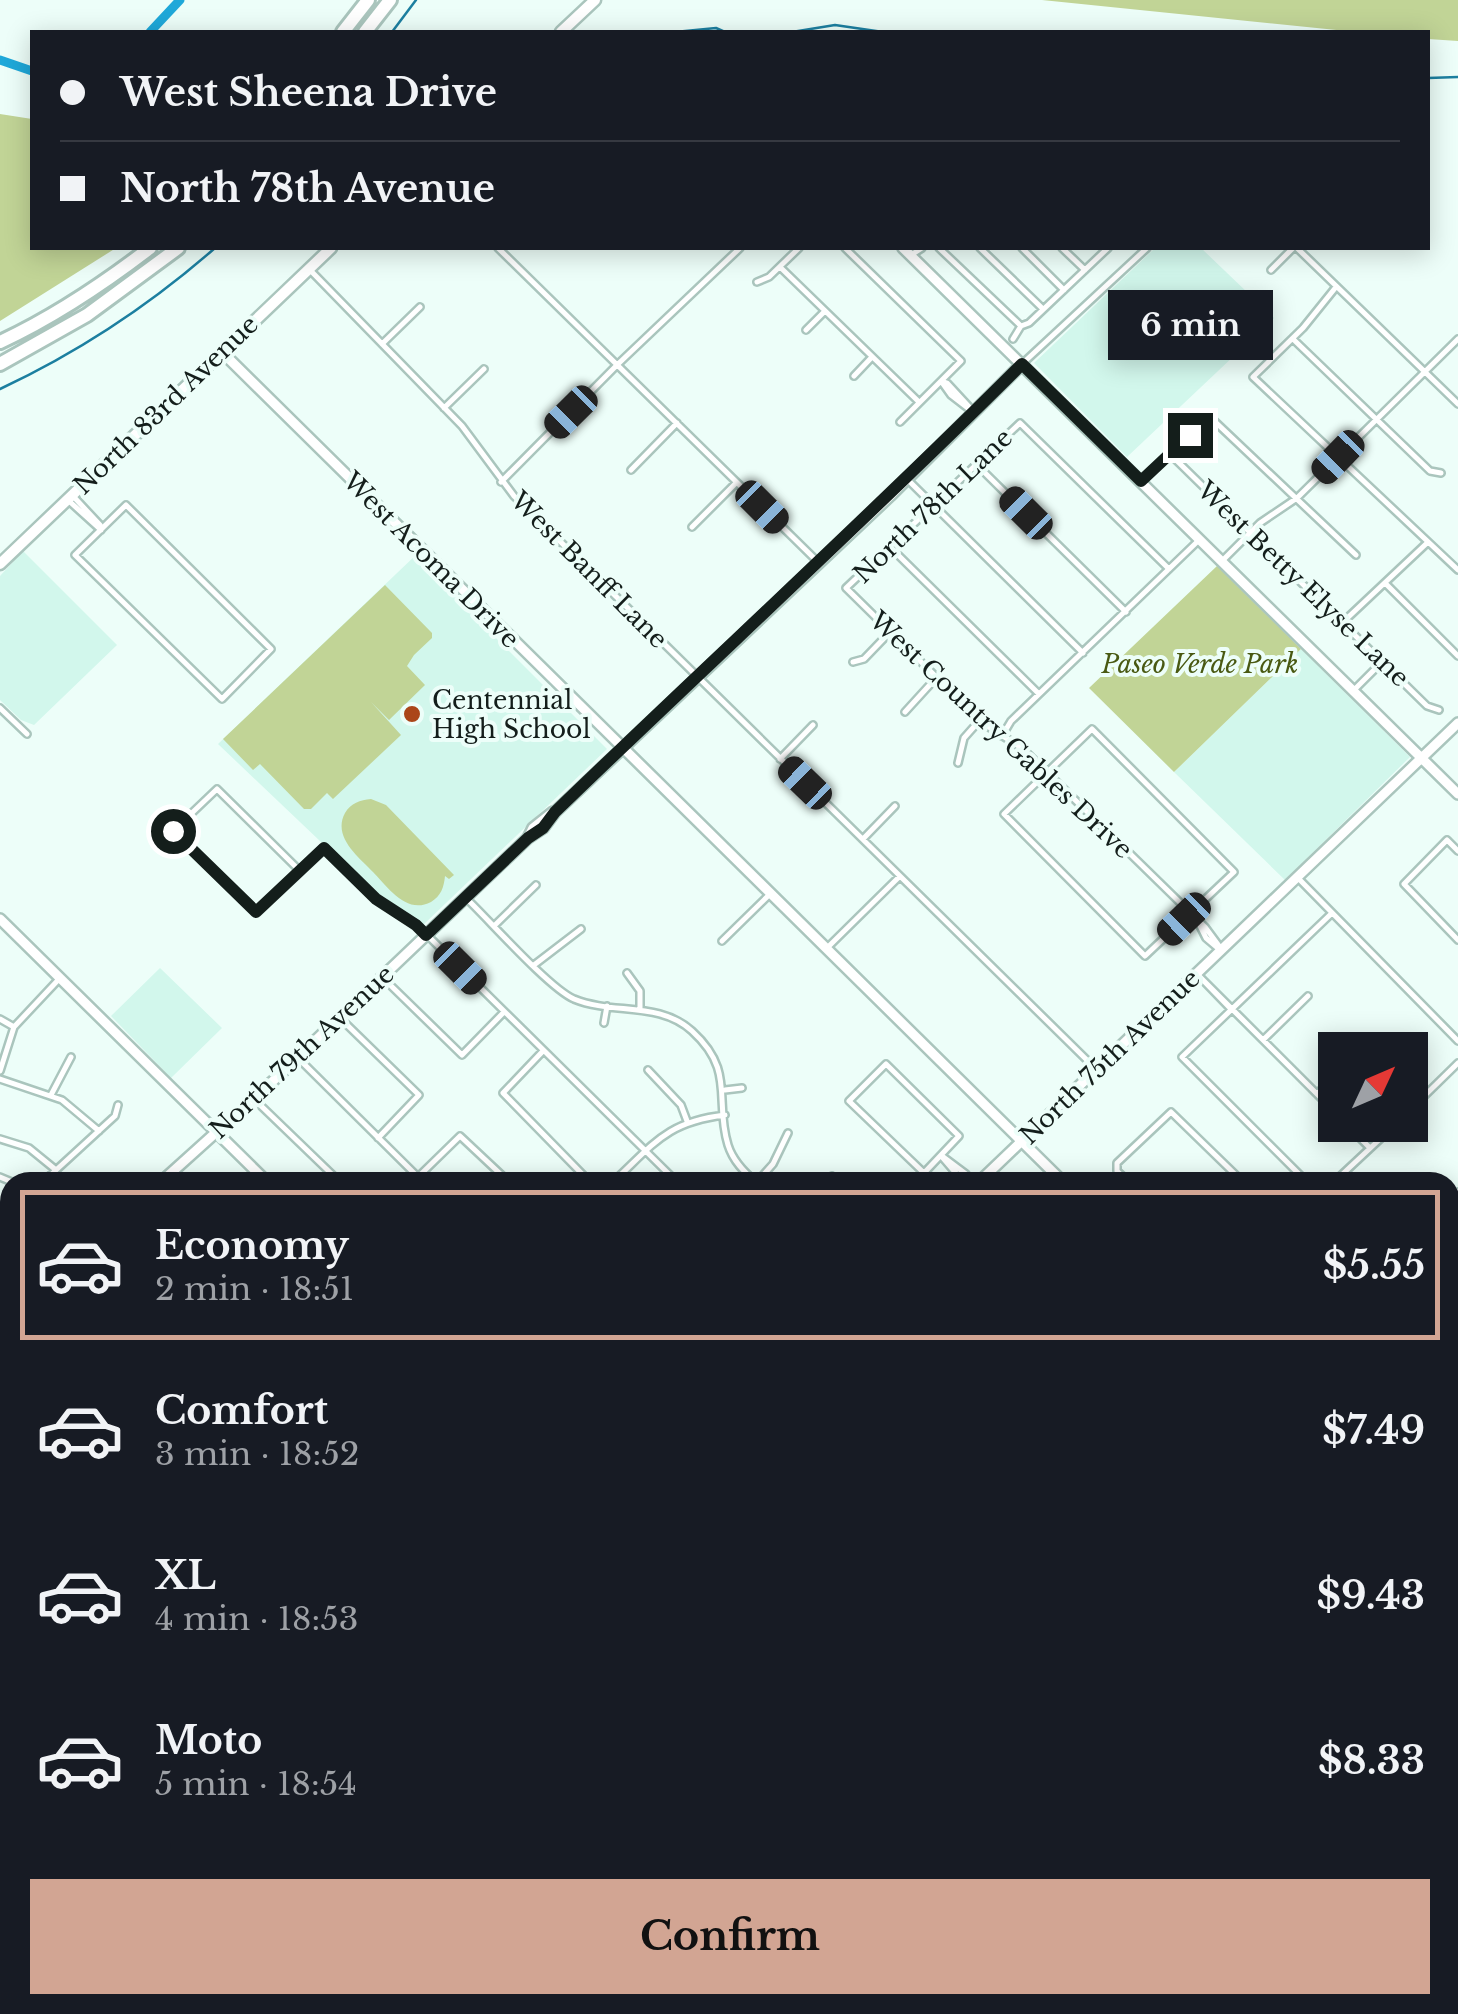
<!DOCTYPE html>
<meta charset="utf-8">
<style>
:root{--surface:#171b24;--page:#242831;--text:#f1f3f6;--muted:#9ea1a6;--line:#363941;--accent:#d2a593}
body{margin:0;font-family:"Libre Baskerville",serif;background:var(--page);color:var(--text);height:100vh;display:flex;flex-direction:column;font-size:38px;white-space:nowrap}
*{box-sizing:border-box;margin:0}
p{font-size:32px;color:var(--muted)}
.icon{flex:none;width:55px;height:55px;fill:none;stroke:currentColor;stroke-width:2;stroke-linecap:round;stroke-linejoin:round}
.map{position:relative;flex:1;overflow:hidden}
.side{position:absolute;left:0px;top:1172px;width:1460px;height:842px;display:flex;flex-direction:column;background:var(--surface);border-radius:30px 30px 0 0;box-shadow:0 5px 25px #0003}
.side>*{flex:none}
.hud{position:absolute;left:30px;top:30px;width:1400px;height:220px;border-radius:0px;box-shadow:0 5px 25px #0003;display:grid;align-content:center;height:220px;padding:0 30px;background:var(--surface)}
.needle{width:65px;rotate:46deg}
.buttons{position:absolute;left:1318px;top:1032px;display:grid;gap:20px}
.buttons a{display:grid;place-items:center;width:110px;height:110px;border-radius:0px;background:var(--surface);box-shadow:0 5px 25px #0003;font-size:50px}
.end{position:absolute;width:45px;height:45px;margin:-22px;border:12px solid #141e1b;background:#fff;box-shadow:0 0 0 5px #fff}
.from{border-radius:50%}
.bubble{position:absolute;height:70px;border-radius:0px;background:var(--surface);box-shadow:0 5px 25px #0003;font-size:32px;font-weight:800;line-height:70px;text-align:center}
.car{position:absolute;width:30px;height:60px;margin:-30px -15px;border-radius:12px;box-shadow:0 0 8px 2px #0007;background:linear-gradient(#222 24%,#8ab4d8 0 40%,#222 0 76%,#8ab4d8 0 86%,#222 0)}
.hud b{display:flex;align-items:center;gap:35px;height:95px;font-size:38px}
.hud b+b{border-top:2px solid var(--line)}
.hud i{width:25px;height:25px;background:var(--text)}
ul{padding:18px 0 0;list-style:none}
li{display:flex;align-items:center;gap:30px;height:150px;margin:0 20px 15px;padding:0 10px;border:5px solid transparent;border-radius:0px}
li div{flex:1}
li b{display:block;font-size:38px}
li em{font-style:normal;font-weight:800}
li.selected{border-color:var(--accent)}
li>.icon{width:90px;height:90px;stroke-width:1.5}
.primary-button{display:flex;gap:20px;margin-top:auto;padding:20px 30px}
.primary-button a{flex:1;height:115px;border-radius:0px;background:var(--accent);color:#111;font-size:40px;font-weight:800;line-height:115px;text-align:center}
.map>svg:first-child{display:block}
.built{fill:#d2f7ec}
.green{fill:#c1d496}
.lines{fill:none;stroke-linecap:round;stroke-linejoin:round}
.stream{stroke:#1c7fa0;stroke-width:2.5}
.river{stroke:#1fa8d9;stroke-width:9}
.street-casing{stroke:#aac5bd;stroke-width:10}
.secondary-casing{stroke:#aac5bd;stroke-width:14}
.primary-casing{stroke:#aac5bd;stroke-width:15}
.highway-casing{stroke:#aac5bd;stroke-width:18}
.street{stroke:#fff;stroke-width:5}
.secondary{stroke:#fff;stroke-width:9}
.primary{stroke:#fff;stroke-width:10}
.highway{stroke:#fff;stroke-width:12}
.route{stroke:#141e1b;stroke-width:12}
.poi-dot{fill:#ab4619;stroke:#edfef9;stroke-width:4}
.labels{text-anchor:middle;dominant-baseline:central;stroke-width:8;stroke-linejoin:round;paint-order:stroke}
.street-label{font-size:25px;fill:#141e1b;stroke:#edfef9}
.park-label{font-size:25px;font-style:italic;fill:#495912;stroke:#edfef9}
.poi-label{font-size:25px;fill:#141e1b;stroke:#edfef9;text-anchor:start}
</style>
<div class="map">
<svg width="1458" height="2014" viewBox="0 0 1458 2014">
<rect width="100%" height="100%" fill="#edfef9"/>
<path class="built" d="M1155,248H1201L1274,318L1127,457L1034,363Z
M23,551L117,645L34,725L21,720L0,700V576Z
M418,553L466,608L607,749L422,926L382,900L218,744Z
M1301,649L1410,757L1285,880L1174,772Z
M160,968L222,1028L171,1078L111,1016Z"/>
<path class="green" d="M1042,0H1458V41L1428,39V32H1356Z
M0,114L32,119V248H116L0,321Z
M1217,566L1301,649L1174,772L1089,688Z
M385,585L432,633V638L414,655L407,666L425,685L389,720L371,702L401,735L333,799L327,793L311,809H304L260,764L253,770L223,739Z
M371,799L386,805L454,875L449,879L445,876C444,887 441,896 431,902C406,915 388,887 373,872C359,857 332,837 345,813C351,803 360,800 371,799Z"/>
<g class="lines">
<path class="stream" d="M392,32L416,0
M675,32L716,28L725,32
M792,32L835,25L883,32
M1428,78L1458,77
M0,389C79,352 150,305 215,248"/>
<path class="river" d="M150,32L180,0
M0,60L32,71"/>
<defs>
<path id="street" d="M498,248L819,563
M845,248L961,361L900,422
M939,248L1021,326
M980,248L1043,309
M1022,248L1064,290
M1062,248L1085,270
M1297,248L1458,404
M911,255L922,248
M780,267L919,402
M1271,270L1293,248
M311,271L462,426L514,496L1095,1068
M757,282L769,277L799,248
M1336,287L1303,328L1253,377L1458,570
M806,330L825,311
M1013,339L1021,326L1029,323L1108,248
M1293,339L1430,471L1441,473
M382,344L420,307
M1022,364L1147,248
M854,376L872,357
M941,381L951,395L973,412
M941,381L947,383L971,409
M444,408L484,369
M1170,454L1427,706L1439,710
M976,464L1126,612
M631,470L677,423
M907,479L1083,653
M1141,481L1209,416L1356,555
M501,482L617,365L740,248
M72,495L100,525L101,530
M69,501L101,530
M126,505L271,649L222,699L75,555Z
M692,527L736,483
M890,547L1039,694
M1222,561L1260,523L1297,498L1458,339
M1169,569L1020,423L846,588L984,724L1023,749L1205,927L1222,950
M1385,583L1458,656
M1342,623L1427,543
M853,662L864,659L890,632
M1354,690L1382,662
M0,708L27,734
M905,712L936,678
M1092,729L1234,872L1145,956L1004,814Z
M1002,736L1011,721L1198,541
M780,759L813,725
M958,763L964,738L980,720
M863,839L895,806
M1458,851L1447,840L1404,884L1458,940
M299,870L217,789L173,831L256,912L324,847L376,899L417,925L677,1182
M1297,877L1458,1041
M467,899C490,921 549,988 574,999C613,1015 659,1001 692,1031C736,1071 714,1100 728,1145C733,1161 744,1172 756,1182
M1199,924L1206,938L1219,949
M494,926L536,885
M722,941L770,894
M828,947L900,876
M534,965L581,929
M627,973L640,991V1009
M1197,974L1335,1112
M1199,976L1229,1007
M382,977L462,1055L504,1012
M340,1018L419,1095L378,1138
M0,1019L14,1027
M604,1023L607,1006
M1263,1040L1308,996
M1363,1050L1364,1049
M543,1051L503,1093L590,1182
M298,1058L423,1182
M886,1064L959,1136L924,1173L849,1101Z
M648,1070L681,1105L687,1121
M0,1071L14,1027L60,978
M0,1079L62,1100L99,1131
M725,1090L742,1088
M1317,1094L1335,1076
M51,1095L71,1057
M254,1099L340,1182
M1410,1110L1458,1063
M1347,1125L1370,1148
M0,1139L29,1148L56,1170
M942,1156L966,1174L969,1182
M943,1158L961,1179L969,1182
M0,1177L12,1182
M418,1177L460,1136L509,1182
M43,1182L115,1116L118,1105
M613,1182C654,1144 666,1122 725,1115
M757,1182L773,1164L788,1133
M830,1182L832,1176
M1129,1182L1117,1171V1163L1171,1112L1243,1182
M1307,1182L1182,1057L1332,913
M1334,1182L1395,1125
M1450,1199L1458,1192
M1450,1230L1458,1239
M1450,1407L1458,1413
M0,1421L10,1411
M0,1458L10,1468
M0,1538L10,1548
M0,1618L10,1628
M1450,1660L1458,1668
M0,1730L10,1721
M0,1784L10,1800
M1450,1821L1458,1814
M0,1890L10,1902
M0,1971L10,1981
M35,2005L44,2014
M450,2005L459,2014
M535,2005L547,2014
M657,2005L666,2014
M763,2005L774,2014
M852,2005L860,2014
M1023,2005L1032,2014
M1197,2005L1204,2014
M1408,2005L1417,2014
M45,2014L54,2005
M176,2014L186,2005
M378,2014L387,2005
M864,2014L873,2005
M988,2014L997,2005
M1249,2014L1258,2005"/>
<path id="secondary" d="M903,248L1458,794
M222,352L1063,1182
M528,838L533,828L553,812
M0,919L267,1182
M161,1182L273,1081L528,838L543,828L555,812L890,496L1022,364
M979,1182L1458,723
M0,1332L10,1321
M1450,1522L1458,1514
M1450,1566L1458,1575
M0,1700L10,1710
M310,2005L319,2014
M1095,2005L1104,2014
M105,2014L114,2005
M922,2014L932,2005"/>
<path id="primary" d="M561,32L595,0
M0,564L331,248"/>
<path id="highway" d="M343,32L368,0
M365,32L390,0
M0,342C54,317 103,284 150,248
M0,364L87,315L178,248"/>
</defs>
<use href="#street" class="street-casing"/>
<use href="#secondary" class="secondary-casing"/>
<use href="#primary" class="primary-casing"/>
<use href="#highway" class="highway-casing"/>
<use href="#street" class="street"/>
<use href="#secondary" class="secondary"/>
<use href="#primary" class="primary"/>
<use href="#highway" class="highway"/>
</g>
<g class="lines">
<path class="route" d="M173,831L256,912L324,848L376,899L416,925L426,935L528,838L543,828L555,812C710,662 869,517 1022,364L1141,481L1190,435"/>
</g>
<circle class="poi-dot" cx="412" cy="714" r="10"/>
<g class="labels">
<g class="street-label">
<text transform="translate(166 405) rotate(-44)">North 83rd Avenue</text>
<text transform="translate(933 506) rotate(-44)">North 78th Lane</text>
<text transform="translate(431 560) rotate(45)">West Acoma Drive</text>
<text transform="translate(589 570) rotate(45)">West Banff Lane</text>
<text transform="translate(1303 584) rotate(44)">West Betty Elyse Lane</text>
<text transform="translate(1001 735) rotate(43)">West Country Gables Drive</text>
<text transform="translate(302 1052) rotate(-43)">North 79th Avenue</text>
<text transform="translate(1110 1057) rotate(-44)">North 75th Avenue</text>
</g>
<g class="park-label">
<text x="1200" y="664">Paseo Verde Park</text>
</g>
<g class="poi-label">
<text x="432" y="700">Centennial<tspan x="432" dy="29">High School</tspan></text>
</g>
</g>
</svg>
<div class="buttons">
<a><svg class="needle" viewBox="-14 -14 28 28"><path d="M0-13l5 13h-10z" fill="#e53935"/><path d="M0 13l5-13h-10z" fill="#9ea1a6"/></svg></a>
</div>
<i class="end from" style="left:173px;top:831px"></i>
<i class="end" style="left:1190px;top:435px"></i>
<div class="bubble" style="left:1108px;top:290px;width:165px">6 min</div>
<i class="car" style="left:571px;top:412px;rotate:225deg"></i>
<i class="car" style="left:1338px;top:457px;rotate:224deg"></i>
<i class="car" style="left:762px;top:507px;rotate:135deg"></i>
<i class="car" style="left:1026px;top:513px;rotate:315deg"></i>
<i class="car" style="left:805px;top:783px;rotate:314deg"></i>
<i class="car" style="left:1184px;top:919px;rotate:226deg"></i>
<i class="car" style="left:460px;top:968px;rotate:135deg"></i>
<div class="hud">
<b><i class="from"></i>West Sheena Drive</b>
<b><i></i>North 78th Avenue</b>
</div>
<section class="side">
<ul>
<li class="selected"><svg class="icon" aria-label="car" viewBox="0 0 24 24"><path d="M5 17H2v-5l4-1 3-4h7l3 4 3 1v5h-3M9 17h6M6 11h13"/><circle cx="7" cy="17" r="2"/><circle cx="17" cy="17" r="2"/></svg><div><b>Economy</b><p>2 min · 18:51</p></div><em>$5.55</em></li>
<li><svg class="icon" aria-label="car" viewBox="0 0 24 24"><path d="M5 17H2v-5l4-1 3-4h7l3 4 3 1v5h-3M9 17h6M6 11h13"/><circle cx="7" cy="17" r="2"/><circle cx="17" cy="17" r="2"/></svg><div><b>Comfort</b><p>3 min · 18:52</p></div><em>$7.49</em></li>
<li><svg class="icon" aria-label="car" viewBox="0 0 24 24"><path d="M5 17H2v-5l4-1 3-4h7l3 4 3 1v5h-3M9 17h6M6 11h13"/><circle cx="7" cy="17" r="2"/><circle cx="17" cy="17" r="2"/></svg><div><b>XL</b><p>4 min · 18:53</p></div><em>$9.43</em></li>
<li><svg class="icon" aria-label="car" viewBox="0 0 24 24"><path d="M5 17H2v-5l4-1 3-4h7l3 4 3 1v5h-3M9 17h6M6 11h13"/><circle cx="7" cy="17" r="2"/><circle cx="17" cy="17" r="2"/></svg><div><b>Moto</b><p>5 min · 18:54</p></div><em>$8.33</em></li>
</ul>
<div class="primary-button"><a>Confirm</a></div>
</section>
</div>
